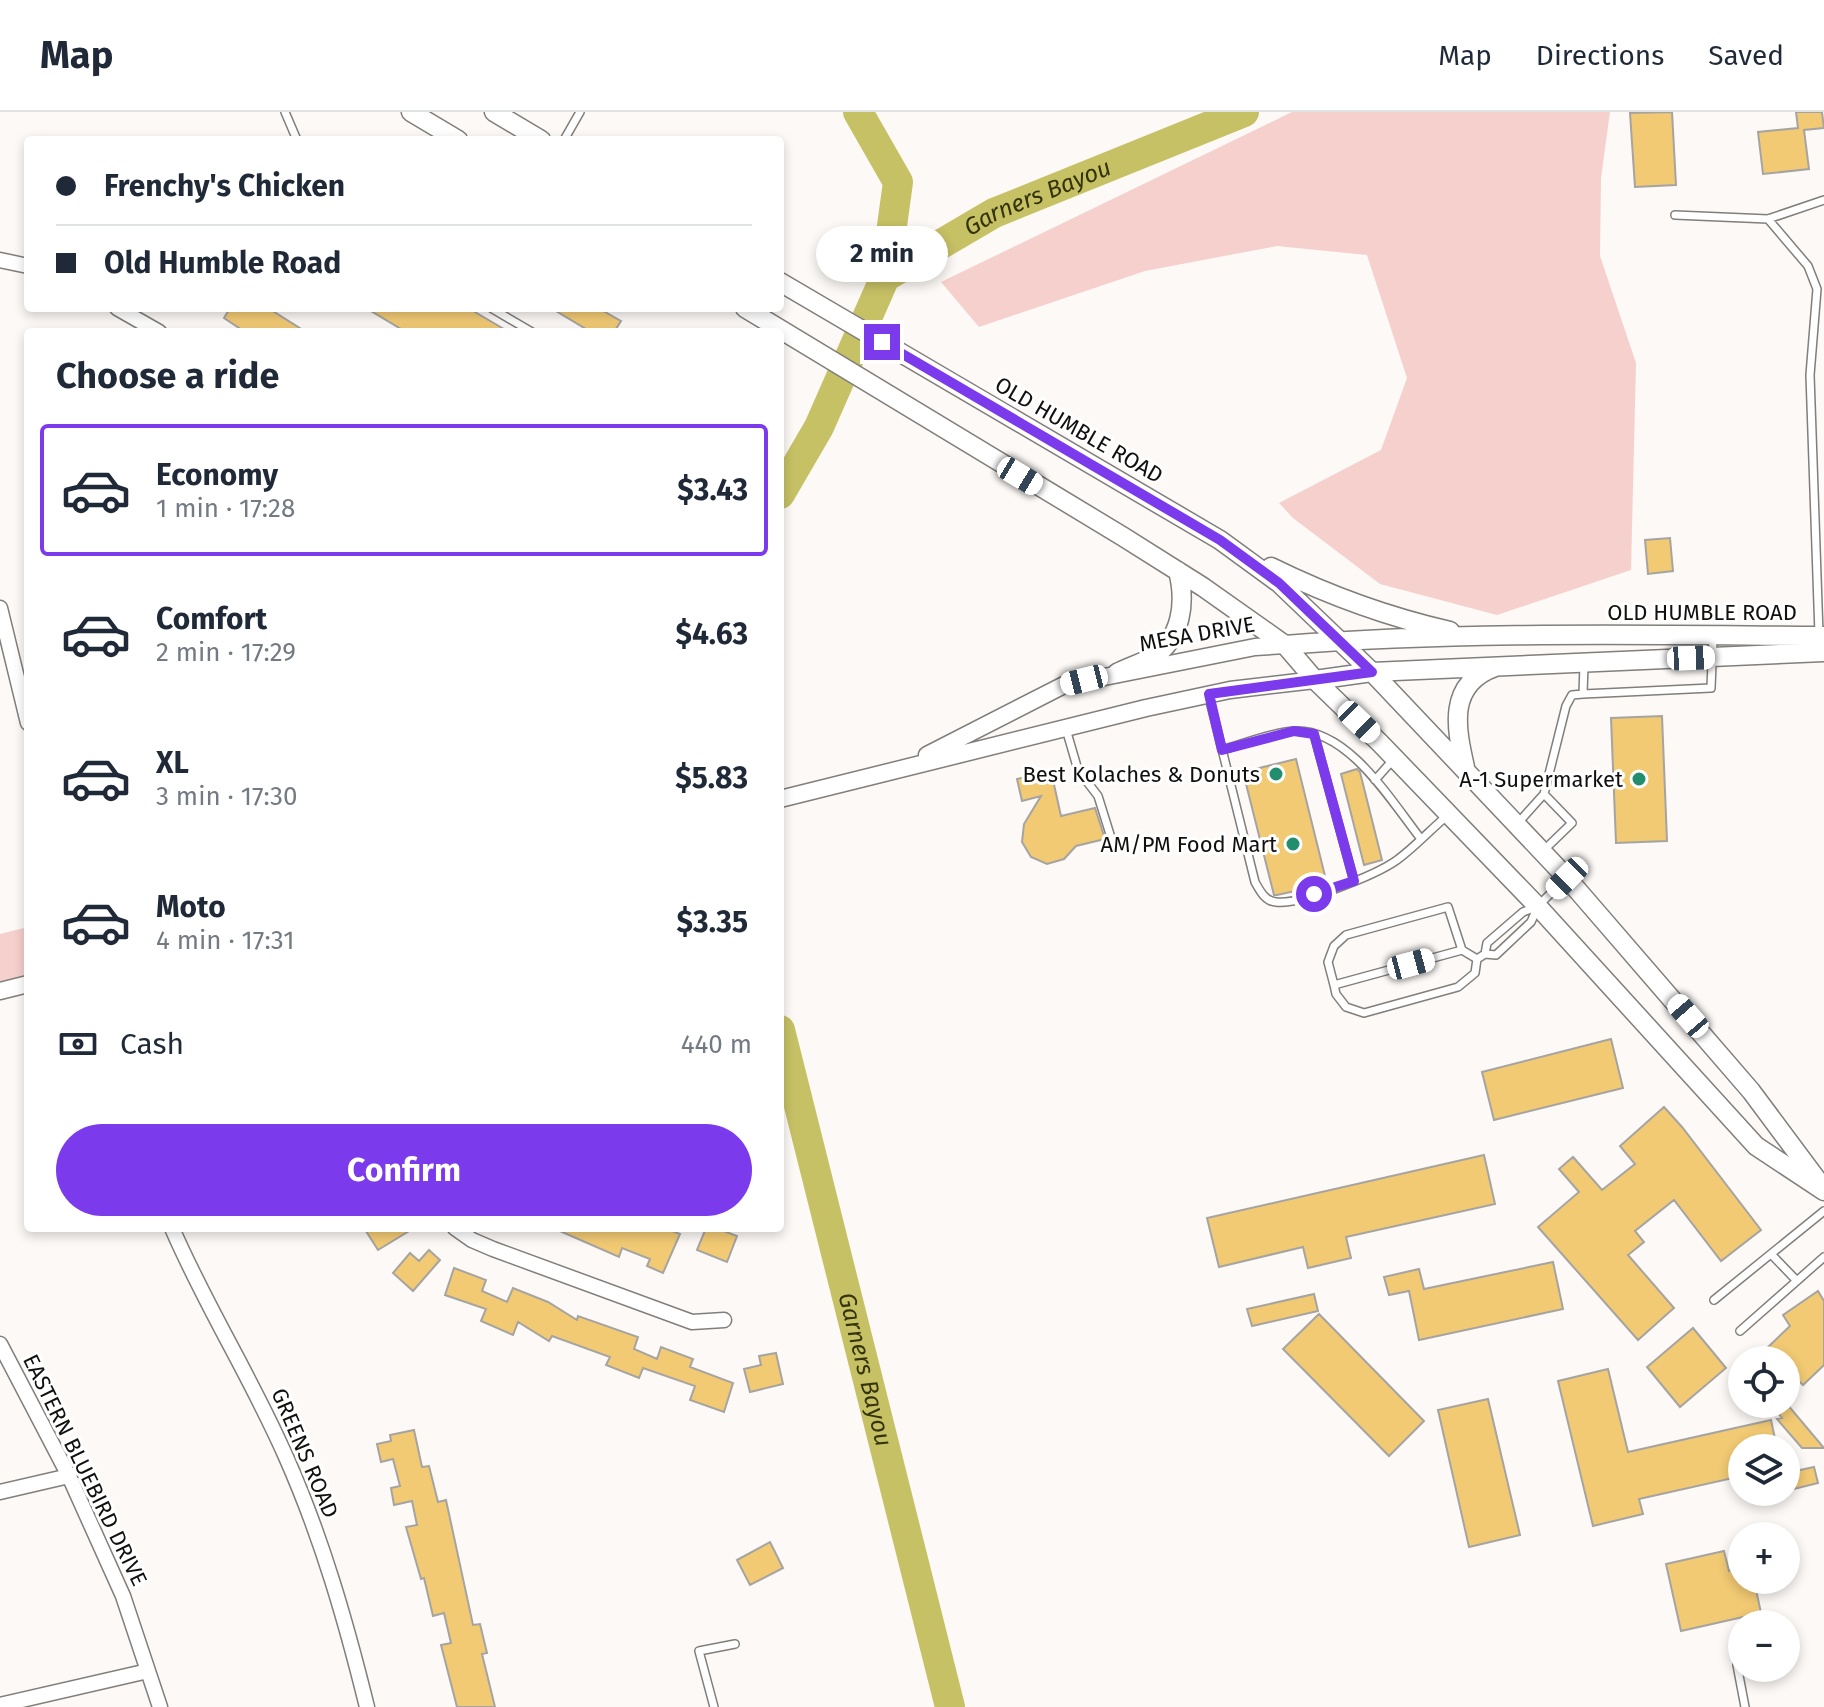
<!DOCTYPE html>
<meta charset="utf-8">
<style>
:root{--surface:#fff;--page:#f6f6f7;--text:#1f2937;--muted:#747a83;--line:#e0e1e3;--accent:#7c3aed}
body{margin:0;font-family:"Fira Sans",sans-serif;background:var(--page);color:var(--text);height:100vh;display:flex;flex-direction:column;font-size:30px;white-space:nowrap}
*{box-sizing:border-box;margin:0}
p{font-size:26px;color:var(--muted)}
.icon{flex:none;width:44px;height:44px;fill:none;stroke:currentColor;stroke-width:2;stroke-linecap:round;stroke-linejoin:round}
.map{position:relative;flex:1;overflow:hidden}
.drawer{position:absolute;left:24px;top:216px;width:760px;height:904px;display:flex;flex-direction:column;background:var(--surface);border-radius:8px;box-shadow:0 4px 12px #0003}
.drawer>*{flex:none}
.hud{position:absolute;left:24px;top:24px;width:760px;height:176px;border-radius:8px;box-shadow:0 4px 12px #0003;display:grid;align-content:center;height:176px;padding:0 32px;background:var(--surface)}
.buttons{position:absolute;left:1728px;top:1234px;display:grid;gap:16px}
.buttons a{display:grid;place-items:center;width:72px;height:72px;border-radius:50%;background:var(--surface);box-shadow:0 4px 12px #0003;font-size:40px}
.end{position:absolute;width:36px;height:36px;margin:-18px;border:10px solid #7c3aed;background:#fff;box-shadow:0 0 0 4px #fff}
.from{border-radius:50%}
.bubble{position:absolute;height:56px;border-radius:28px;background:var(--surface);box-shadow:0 4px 12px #0003;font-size:26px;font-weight:700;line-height:56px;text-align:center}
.car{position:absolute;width:24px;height:48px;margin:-24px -12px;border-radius:10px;box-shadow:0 0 6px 2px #0007;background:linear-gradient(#fff 24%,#345 0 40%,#fff 0 76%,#345 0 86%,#fff 0)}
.hud b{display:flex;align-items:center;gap:28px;height:76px;font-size:30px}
.hud b+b{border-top:2px solid var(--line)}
.hud i{width:20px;height:20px;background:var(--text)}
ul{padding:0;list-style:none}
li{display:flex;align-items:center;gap:24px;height:132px;margin:0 16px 12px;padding:0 16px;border:4px solid transparent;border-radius:8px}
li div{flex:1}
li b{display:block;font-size:30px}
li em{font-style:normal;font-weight:700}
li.active{border-color:var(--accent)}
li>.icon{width:72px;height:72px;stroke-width:1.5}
h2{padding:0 32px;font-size:36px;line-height:96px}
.pay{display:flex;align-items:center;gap:20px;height:88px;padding:0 32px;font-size:30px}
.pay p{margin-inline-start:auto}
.cta{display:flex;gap:16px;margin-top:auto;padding:16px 32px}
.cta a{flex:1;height:92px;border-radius:48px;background:var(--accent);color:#fff;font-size:32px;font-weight:700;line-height:92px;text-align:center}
header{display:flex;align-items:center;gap:48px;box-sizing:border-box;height:112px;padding:0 40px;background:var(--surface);border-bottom:2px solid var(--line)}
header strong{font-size:38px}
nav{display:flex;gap:44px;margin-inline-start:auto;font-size:28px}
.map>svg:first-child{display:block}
.green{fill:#f6d0cd}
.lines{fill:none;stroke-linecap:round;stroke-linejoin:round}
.river{stroke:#c6c165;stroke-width:30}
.building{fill:#f2ca74;stroke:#a6a4a1;stroke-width:2}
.service-casing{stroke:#817e7b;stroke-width:10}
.minor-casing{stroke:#817e7b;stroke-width:17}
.tertiary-casing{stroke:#817e7b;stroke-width:19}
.secondary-casing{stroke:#817e7b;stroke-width:21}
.service{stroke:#fff;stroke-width:7}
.minor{stroke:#fff;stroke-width:14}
.tertiary{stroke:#fff;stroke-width:16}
.secondary{stroke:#fff;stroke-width:18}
.route{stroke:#7c3aed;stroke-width:10}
.poi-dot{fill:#228e6d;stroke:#fff;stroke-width:3}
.labels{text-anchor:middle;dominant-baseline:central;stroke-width:6;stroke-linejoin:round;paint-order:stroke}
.street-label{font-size:22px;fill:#11100f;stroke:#fff}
.poi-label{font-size:22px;fill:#11100f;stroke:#fff;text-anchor:end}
.water-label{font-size:24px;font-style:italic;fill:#35330a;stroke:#fff}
</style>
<header>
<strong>Map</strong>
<nav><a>Map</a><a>Directions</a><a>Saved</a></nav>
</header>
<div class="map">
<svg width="1824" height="1595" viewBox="0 0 1824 1595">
<rect width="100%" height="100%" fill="#fcf9f6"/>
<path class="green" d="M1292,0H1610L1601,66L1600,144L1636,251L1631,458L1497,503L1380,472L1293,406L1279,391L1381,338L1407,266L1367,143L1277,134L1145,159L979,215L941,170Z
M28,815V865L0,872V822Z"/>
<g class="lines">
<g class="river">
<path d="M858,0L898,70L885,165"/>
<path id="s1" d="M780,382L819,315L885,165L994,101L1244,0"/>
<path id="s2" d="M780,918L950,1595"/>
</g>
</g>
<path class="building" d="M1672,0L1676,73L1635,75L1630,1Z
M1796,0H1822L1824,16L1804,18L1809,57L1763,62L1758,20L1798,16Z
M230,196H268L306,220H245L224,206Z
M366,196H468L509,220H406Z
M551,196H598L621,209L614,220H591Z
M1670,426L1673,459L1648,462L1645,428Z
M1662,604L1667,729L1616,731L1611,606Z
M1296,647L1327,772L1277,783H1274L1243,660Z
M1357,657L1360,660L1382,748L1364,753L1341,662Z
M1051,659L1061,704L1095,696L1105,727L1076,734L1064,747L1047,752L1031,745L1022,730L1024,712L1041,684L1022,689L1017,667Z
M1611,927L1623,976L1494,1008L1482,960Z
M1664,995L1682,1015L1761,1118L1721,1149L1674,1088L1635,1119L1644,1130L1628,1143L1674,1196L1638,1228L1538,1115L1579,1080L1559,1057L1573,1045L1602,1078L1635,1052L1620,1034Z
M1484,1043L1495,1092L1346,1125L1351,1146L1308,1156L1303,1135L1219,1155L1207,1106Z
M364,1116H414L378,1138Z
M553,1116H665L680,1122L663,1161L647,1154L650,1147L622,1136L619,1145Z
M706,1116H716L737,1124L727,1150L697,1138Z
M429,1138L440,1148L413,1179L393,1161L410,1141L419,1149Z
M1553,1150L1563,1197L1419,1228L1409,1179L1389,1183L1384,1165L1419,1157L1424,1177Z
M454,1156L486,1168L482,1179L507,1190L513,1176L548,1190L577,1208L578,1204L638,1225L634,1237L657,1247L661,1235L693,1247L690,1255L733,1271L724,1300L690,1288L695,1274L643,1256L639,1266L606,1253L610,1245L552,1224L549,1229L518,1210L513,1223L481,1209L486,1197L445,1183Z
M1818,1179L1824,1189V1253L1803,1273L1786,1256V1248H1779L1767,1236L1790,1214L1783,1203Z
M1314,1182L1318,1199L1252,1214L1247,1197Z
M1319,1202L1424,1309L1389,1344L1283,1237Z
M1693,1216L1726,1256L1680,1295L1647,1255Z
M776,1241L783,1272L750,1280L744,1257L761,1253L759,1244Z
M1608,1257L1628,1340L1771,1308L1777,1336H1742V1364L1639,1387L1643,1402L1593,1414L1558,1269Z
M1488,1287L1520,1423L1469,1435L1438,1298Z
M1771,1292H1787L1824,1336H1802L1777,1307L1782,1306Z
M414,1318L422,1355L429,1354L438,1390L446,1388L473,1513L480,1512L487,1541L482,1542L495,1595H457L441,1533L451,1531L444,1501L433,1504L424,1466L421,1467L406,1415L417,1413L412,1389L394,1393L391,1376L400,1374L393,1347L381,1350L377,1332L391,1329L390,1323Z
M1814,1355L1818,1371L1786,1379V1361Z
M770,1430L783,1456L750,1473L737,1448Z
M1724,1439L1729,1459L1742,1455V1468H1754L1761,1501L1681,1519L1666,1452Z"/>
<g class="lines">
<defs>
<path id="service" d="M285,0L297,28
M564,28L580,0
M1675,103L1768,107L1824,88
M1768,107L1808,154L1817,177L1810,263L1819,522
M491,196L532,220
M1584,552L1583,582L1711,576L1713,526
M1209,585L1255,770C1260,779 1265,789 1276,790C1301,793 1376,763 1397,748C1415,735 1431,717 1448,703
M1066,617L1078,658L1098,684L1113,732
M1314,622L1354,769
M1222,638C1243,632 1273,620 1294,619C1348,616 1391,689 1421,727
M1375,668L1393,648
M1544,682L1572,711L1544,738
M1518,711L1544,682L1566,594L1572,583L1583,582
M1536,795L1523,800L1487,831L1485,842L1496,843L1531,810L1538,794L1565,767
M1477,847L1475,861L1458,875L1364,901L1346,895L1336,882L1334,873L1328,850L1334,834L1346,823L1448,795L1462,838L1477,847L1485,842
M1334,873L1462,838
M1771,1142L1797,1169
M1714,1188L1824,1099
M1740,1219L1824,1145
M1737,1553L1745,1595
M714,1595L699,1539L735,1532"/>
<path id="minor" d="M0,148L28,154
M117,196L159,220
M0,496L28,611
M172,1116C206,1195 252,1267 286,1345C322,1426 346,1510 367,1595
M455,1116L472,1128L493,1137L692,1210L724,1208
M0,1232L69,1364L123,1484L160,1595
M0,1380L69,1364
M0,1593L148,1559"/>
<path id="tertiary" d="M927,643L1064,573L1255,535L1285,533
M780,687L1146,596L1230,578L1315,568
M0,879L28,872"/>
<path id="secondary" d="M411,0L458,28
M494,0L541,28
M780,170L1220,428L1279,471L1372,560L1567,766L1751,979L1818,1069
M745,196L1122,424L1203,475L1285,533L1315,568L1380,631L1542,799L1756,1034L1824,1079
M1271,455C1328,483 1388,505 1450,519
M1285,533C1464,519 1644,523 1824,524
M1117,561C1129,555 1142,551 1153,545C1182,526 1186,490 1178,459
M1315,568L1372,560L1824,540
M1465,655C1456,616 1447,572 1495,555"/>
</defs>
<use href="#service" class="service-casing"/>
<use href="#minor" class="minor-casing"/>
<use href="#tertiary" class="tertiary-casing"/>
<use href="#secondary" class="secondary-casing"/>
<use href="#service" class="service"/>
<use href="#minor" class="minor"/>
<use href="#tertiary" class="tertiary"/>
<use href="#secondary" class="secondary"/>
</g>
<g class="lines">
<path class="route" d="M882,230L1220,428L1279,471L1372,560L1209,582L1222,638L1294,619L1314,622L1354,769L1314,782"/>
</g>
<g class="poi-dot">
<circle cx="1276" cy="662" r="8"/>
<circle cx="1639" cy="667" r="8"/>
<circle cx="1293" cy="732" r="8"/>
</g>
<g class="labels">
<g class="street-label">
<text transform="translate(1079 318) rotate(30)">OLD HUMBLE ROAD</text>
<text x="1702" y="500">OLD HUMBLE ROAD</text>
<text transform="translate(1197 522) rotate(-10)">MESA DRIVE</text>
<text transform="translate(305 1341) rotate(67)">GREENS ROAD</text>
<text transform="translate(85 1358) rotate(64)">EASTERN BLUEBIRD DRIVE</text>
</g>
<g class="poi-label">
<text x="1260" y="662">Best Kolaches &amp; Donuts</text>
<text x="1623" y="667">A-1 Supermarket</text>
<text x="1277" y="732">AM/PM Food Mart</text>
</g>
<g class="water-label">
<text stroke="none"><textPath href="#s1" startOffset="414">Garners Bayou</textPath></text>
<text stroke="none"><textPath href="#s2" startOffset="350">Garners Bayou</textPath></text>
</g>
</g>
</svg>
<div class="buttons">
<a><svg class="icon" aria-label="locate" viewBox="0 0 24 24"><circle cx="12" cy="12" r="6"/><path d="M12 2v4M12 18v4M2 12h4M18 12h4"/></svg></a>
<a><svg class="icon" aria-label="layers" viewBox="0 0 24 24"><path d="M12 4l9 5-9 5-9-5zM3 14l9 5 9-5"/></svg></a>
<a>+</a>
<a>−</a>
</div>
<i class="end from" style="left:1314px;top:782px"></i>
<i class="end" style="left:882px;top:230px"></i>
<div class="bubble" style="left:816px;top:114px;width:132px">2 min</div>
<i class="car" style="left:1020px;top:364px;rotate:121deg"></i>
<i class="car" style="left:1691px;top:546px;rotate:88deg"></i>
<i class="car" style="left:1084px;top:568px;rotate:256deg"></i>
<i class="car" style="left:1359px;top:610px;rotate:134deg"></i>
<i class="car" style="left:1567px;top:766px;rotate:225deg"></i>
<i class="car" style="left:1411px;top:852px;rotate:75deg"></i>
<i class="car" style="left:1688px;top:904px;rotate:319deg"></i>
<div class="hud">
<b><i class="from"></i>Frenchy's Chicken</b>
<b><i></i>Old Humble Road</b>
</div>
<section class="drawer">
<h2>Choose a ride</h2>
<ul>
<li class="active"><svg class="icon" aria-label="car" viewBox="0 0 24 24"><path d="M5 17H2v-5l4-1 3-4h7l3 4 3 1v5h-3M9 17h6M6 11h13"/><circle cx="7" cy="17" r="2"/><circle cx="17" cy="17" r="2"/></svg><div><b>Economy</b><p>1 min · 17:28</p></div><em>$3.43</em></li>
<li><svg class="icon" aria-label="car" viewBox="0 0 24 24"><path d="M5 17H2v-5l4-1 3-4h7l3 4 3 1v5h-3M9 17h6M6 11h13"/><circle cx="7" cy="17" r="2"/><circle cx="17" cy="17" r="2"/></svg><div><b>Comfort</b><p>2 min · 17:29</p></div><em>$4.63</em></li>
<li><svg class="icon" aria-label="car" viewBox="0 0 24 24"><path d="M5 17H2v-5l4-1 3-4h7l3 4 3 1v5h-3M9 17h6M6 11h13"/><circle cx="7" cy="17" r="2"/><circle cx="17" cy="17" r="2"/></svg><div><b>XL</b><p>3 min · 17:30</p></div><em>$5.83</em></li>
<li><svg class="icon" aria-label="car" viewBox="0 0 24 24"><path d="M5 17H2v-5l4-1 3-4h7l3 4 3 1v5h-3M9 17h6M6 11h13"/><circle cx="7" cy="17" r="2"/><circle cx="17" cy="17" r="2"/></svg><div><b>Moto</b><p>4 min · 17:31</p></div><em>$3.35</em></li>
</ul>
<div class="pay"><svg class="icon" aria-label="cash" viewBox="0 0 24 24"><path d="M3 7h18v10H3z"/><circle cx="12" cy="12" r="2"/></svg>Cash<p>440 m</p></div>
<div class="cta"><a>Confirm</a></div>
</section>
</div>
